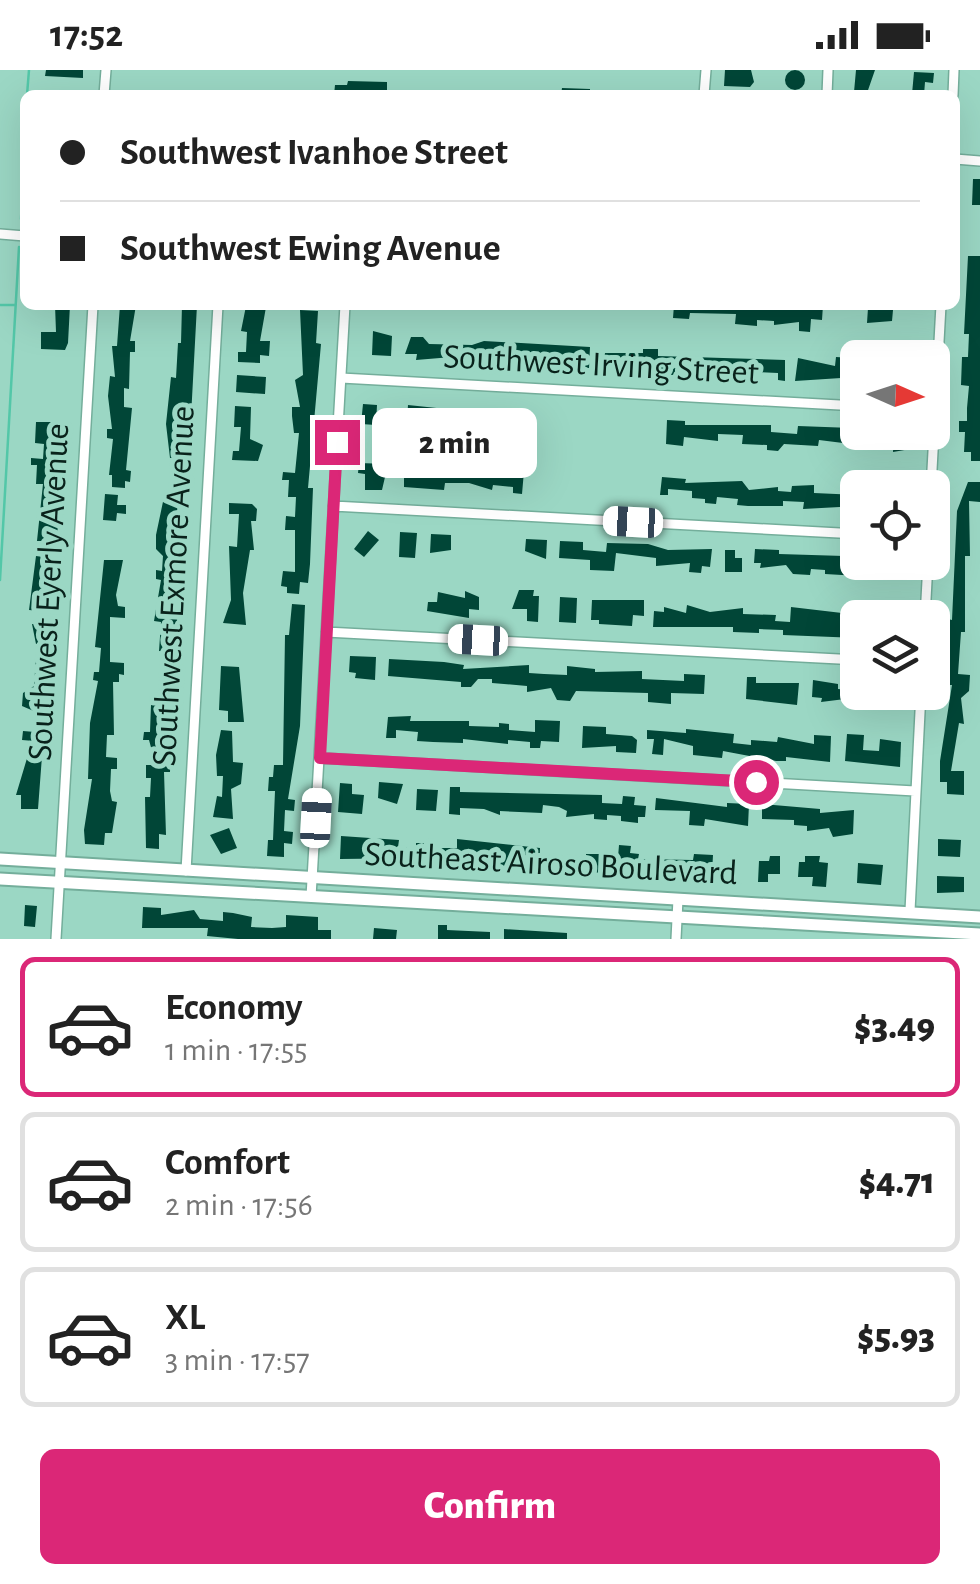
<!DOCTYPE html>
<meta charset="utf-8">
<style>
:root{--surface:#fff;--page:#f6f6f6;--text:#222;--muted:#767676;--line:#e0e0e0;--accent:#db2777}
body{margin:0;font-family:"Alegreya Sans",sans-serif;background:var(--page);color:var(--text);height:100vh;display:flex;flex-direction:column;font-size:38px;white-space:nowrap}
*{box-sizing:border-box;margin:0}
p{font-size:32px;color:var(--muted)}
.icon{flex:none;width:55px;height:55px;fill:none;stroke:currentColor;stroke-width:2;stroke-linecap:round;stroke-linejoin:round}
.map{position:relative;height:869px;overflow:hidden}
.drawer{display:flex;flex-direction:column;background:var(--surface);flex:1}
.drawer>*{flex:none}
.hud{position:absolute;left:20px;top:20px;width:940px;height:220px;border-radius:15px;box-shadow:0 10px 40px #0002;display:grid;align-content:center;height:220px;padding:0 40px;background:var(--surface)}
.needle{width:65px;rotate:93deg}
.buttons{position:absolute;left:840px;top:270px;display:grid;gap:20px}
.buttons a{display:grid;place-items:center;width:110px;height:110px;border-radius:15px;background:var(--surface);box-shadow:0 10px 40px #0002;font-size:50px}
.end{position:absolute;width:45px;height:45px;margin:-22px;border:12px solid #db2777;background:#fff;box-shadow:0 0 0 5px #fff}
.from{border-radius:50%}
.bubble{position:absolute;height:70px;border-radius:15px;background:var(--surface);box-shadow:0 10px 40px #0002;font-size:32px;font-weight:800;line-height:70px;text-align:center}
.car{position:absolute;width:30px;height:60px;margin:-30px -15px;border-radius:12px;box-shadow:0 0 8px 2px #0007;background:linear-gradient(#fff 24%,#345 0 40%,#fff 0 76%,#345 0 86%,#fff 0)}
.hud b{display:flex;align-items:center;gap:35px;height:95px;font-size:38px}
.hud b+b{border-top:2px solid var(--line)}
.hud i{width:25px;height:25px;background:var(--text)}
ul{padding:18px 0 0;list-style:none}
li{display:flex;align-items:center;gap:30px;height:140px;margin:0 20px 15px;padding:0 20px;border:5px solid var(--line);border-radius:15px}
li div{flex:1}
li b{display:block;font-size:38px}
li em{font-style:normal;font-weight:800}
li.active{border-color:var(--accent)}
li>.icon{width:90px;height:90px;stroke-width:1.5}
.cta{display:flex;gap:20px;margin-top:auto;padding:20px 40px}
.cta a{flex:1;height:115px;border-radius:15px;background:var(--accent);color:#fff;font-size:40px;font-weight:800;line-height:115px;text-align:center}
.status{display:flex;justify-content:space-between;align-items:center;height:70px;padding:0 50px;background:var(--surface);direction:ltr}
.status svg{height:28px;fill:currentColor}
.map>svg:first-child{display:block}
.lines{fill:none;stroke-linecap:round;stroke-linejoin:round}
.stream{stroke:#53c7a8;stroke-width:2.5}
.building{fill:#014637}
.minor-casing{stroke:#74ae9b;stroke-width:12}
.major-casing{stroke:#74ae9b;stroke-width:15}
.minor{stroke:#fff;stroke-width:9}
.major{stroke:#fff;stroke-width:11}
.route{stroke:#db2777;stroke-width:12}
.labels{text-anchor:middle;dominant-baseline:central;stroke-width:10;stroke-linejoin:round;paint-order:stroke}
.street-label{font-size:35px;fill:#09221b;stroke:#9bd7c4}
</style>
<div class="status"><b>17:52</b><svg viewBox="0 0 49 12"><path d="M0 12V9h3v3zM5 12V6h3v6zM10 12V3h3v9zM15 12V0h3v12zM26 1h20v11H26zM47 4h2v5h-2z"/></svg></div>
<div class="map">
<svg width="980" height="869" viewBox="0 0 980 869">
<rect width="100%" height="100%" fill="#9bd7c4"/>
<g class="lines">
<path class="stream" d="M27,25L29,0
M21,149L25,70
M0,235H15
M0,510L19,177"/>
</g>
<path class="building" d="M46,0H83V8L45,6Z
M725,0H751L754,12L750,17L724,16Z
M856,0H875L867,23L854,22Z
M785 10a10 10 0 1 1 20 0a10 10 0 1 1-20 0Z
M914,2L934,3L933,13L925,12L924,25L912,24Z
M348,11L387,12V25H334L335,15H347Z
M562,18L590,19V25H561Z
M973,109H980V135H972Z
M968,186H980V391H971V382H964L965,362H959V351H967V338L969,316L961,315L962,287H968L969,264H964Z
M55,235H70L68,273L65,280L41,279V262H56Z
M120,235H136L130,271H135V282H130L129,319L124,318V337L132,338L126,400L131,401L130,412L125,411V418L112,417V405H109L113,369L107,368V359H112L108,326L110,306L115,307L112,276H117Z
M182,235H197L191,347H183V376L190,377L189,388H170L166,354L171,307L176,308L178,273H181Z
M674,235L768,237L823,235L822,250L811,249L810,262L799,261V252L774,255V251L757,250V256L735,254L736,244L690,243L689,249L673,248Z
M246,236L266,237L260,271H270L269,286L260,285V293L238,292V282H246L247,262L241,261Z
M868,238L893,240L892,251L867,253Z
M300,240L318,241L316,273L321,274L308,418H313L310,494L308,513L300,512L299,524L287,523V517L281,516L283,501L295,502V460H285L286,446L295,447L296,427H288L289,410H282L283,402L295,403L299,363H294L292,346V337H300L295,310L303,305Z
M373,261L392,266L391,286L372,285Z
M411,267H423L429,274L472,275L484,271L590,277L589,298H582V292L548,290V297L484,290L452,292V287L416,290L417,284H405Z
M643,279H658V286L785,290V311L778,310V303L754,302V309H743L701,305V301L675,299V305L647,304V297H624L623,302L603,298L605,283H643Z
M836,287L852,288L853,315L841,314V308L795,311L798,288L835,296Z
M237,305L266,307L265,324L236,322Z
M363,334L377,335L376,355L361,354Z
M408,335L465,341L464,356L458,355V361L412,356L407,351Z
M235,336L251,337L250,369L263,375L258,391L232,390L233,381H239L241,357H234Z
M505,341H527L526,361H517V368H505Z
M667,350L685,351V355H771V362L797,364L798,356L852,358L851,374L819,370L818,376L784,374L778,381L767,380V375L742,374L743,365L718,364V371L684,367L683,376L666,374Z
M36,352H61L57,479L46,531L52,532L51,542L29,540L36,486L43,487L44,471H37L43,414H36L37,395H31V388L43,389L44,374L35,373Z
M894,364H917L916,378L893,382Z
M359,393L388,394L382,420H365V404L358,403Z
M482,397L524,401L522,424L513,423V417L493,415L492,420L469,413H445L444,420L404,417V399L481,401Z
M662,407L686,409L685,413L742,411L749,420L778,417V421L791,422L792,416L814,415V423L858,425V436L803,439L804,432L783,431V436H748L737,435L738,429L717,427L716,434L705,433V429L692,428V421L668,419V425H660Z
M968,412H980V432L969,431L970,486H965V562H961L958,604L970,605L969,621L961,628L964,654L959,653L951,701H964V725L947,724V712H940V691L952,615H947L948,549L952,550L957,441Z
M105,424L118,425L117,435H126V444L117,443L116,451L103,450Z
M164,427H178L177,443L185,444L184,472L175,471L173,493L181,494L180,506H174L178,561L172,582L159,581L161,552L154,551L161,510L156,509V500L162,501L163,486L156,479V465Z
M229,433L252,434L257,439L256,451H251L254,480H250L243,523L246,555L223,553L231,530L229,476L237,477L239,444H229Z
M368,461L379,470L364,487L354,479Z
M400,462L417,463L415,488L399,487Z
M431,464L451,465V480L430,483Z
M526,469L547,470L546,489L525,481Z
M560,471L583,472V480L606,482L607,473L648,474L668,480L712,479L710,497L702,496L701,503L689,502L690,493L656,496V488L616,483L614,501L590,500V490L559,488Z
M755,479L779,480V484L844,486L843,492H909L908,502L877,501L876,507L825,504V500L811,499L810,505L793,504L786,495L760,498L761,493H754Z
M725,480H735V488H742V502H725Z
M104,490H123L116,525L118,536L125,537V548L110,547V592L124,593V605L119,604V612H113L114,665H107L106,687L117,688V699H111L110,721L112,731L117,732L112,763H105L104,775L85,774L84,760L92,709H88L90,653L98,611L93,610L94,602H99L101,578L95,577Z
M519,520H534L533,526H539L538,552L527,551V539H512Z
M465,521L479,527V540L469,539V548L427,541L428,532H437L438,522L465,528Z
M560,527L577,528L576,553L559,552Z
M592,530H644V546L633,545L632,556L599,554V550H591Z
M292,534L305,535L300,656L288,729L295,730L294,741L285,740L284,761L293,762L292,774L284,773V787L267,786L268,770H273L275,721H268L269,707H273L274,695H283L285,565H289Z
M687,535L710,542L743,538V544L776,545L775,551L790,552L791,537L842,543V550L858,551V568L783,565V560L759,559V563L733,562V557H653L654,541L664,542V537L686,543Z
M32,554L50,556L49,575L36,574Z
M350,586L376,587L375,610L355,608L356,603L349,602Z
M36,588L50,589L41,629H46V672L22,670L23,661L35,662L36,642L22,636L23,623L34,616Z
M389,589L444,592L464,595L463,599L529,595V603L544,604L567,605V596L595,599V602L642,601V609L684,611V604L705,605L704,624L671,623V634L648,632V623L576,621L570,631L557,630L551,618L527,622V616L492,613V609H478L471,617H461V612L388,606Z
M221,596L239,597L244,652H228V641L219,640Z
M747,607H756V613H799L797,635L746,629Z
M813,610L838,614V619L870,622L868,634L851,637L845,629L821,632L822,628L812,627Z
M882,622H902V635L882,634Z
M157,624H174L172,650L165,649L164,671H171L170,702H164L166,765L159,764V779L146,778L145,727H150L151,708H146V695H152V681L149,670H143L144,662H150L151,635H157Z
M411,646L410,651H469V656L499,657V653L509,654V660L535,662V650L560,651L559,672L541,671L540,678H530V672L508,670V674L463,669V673L433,672L417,671L418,662L396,660V668H386L388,647Z
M583,656L606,657V664L632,666L637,670L636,683L616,682V676L582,678Z
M686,659L734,664L733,673L751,675V670L777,672L778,667L814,674V665L831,666L830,692L786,687V691H776L723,681L722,688L693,685V676L664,669L663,685L652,684L654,669H647V660L686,663Z
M221,660L232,661L233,692L243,693L241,714L231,719L233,749L213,747L217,726L222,727L223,706H217L216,685Z
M847,664L864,665L863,680L879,681L880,669L901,672L900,697L845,691Z
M28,685L42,686L38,739H21V725H16Z
M379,712L403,714L397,734L378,728Z
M340,713L352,714V724L364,725L362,744L338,742Z
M450,717H460V722L602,725V733L622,734L623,726L635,727L634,735L646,736L645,747H638V753L621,751V746L607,745V750L594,749V744L566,747L567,741L559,737L543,735L542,743L500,741V745L484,739L460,738V745L449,744Z
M417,719L438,720L436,741L416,740Z
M656,728L727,737V733L749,734L748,756L705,749L704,756L689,755L690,741L655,740Z
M762,734L820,739V743L854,740L853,764L833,767L829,758L807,761V756L794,755V750L762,749Z
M229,758L237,778L221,784L210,765Z
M341,766L399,770L398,777H416V773H424V778H457V769L540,778L539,800L529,799V795L495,797V791H470V795L421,792V788L340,789Z
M938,769L961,770L960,787L938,786Z
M619,775L631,776L630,783L639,784L638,789L693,790L694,784L713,785L712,803L617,800Z
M586,784H605L604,804L585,800Z
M770,786H780V804H768V812H758L759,791H769Z
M805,786H820L819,792L828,793L826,817L812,816L813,807H798L799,792H805Z
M858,793L883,795L881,815L857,813Z
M937,806L964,807V822L937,823Z
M25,835L37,836L35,857L24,856Z
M143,837L161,838V845L194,840L200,849L223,851V842L233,843L252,847L251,857L272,858L286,857V845L318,847V860H331V869H238L207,866L208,858H142Z
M438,855H447V860L490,862V869H438Z
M374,858L397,860L396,869H373Z
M504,859L567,863V869H504Z"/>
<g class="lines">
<defs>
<path id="minor" d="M104,25L106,0
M704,25L706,0
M827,25L828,0
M953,25L954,0
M955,89L980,91
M0,164L25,166
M341,308L858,336
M931,418L941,235
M333,436L858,464
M925,548L928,492
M326,562L858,590
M320,688L915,721
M186,801L218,235
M311,827L345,235
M910,841L921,622
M56,869L93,235
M676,869L678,829"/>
<path id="major" d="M0,789L980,847
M0,809L980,864"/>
</defs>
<use href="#minor" class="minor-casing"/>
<use href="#major" class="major-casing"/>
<use href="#minor" class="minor"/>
<use href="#major" class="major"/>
</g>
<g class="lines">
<path class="route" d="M337,372L320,688L756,712"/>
</g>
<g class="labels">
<g class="street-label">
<text transform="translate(601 295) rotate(3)">Southwest Irving Street</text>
<text transform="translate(174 516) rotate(-87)">Southwest Exmore Avenue</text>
<text transform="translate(49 522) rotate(-87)">Southwest Eyerly Avenue</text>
<text transform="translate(551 794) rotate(3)">Southeast Airoso Boulevard</text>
</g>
</g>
</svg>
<div class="buttons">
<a><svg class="needle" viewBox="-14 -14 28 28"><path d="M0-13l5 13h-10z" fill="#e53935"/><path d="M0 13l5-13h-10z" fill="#767676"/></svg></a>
<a><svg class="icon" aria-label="locate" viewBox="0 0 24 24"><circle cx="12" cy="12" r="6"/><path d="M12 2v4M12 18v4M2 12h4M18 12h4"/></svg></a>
<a><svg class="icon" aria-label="layers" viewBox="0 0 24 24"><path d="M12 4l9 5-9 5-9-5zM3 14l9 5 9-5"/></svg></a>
</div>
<i class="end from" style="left:756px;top:712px"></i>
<i class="end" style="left:337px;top:372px"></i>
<div class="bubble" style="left:372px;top:338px;width:165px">2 min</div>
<i class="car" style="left:633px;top:452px;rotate:273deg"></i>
<i class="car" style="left:478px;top:570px;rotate:273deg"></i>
<i class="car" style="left:316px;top:748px;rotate:3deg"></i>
<div class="hud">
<b><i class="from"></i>Southwest Ivanhoe Street</b>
<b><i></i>Southwest Ewing Avenue</b>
</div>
</div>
<section class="drawer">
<ul>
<li class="active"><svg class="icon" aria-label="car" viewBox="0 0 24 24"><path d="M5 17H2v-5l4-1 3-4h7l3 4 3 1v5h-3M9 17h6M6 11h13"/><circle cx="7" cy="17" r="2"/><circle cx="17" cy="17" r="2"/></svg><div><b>Economy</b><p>1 min · 17:55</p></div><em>$3.49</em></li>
<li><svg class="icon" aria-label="car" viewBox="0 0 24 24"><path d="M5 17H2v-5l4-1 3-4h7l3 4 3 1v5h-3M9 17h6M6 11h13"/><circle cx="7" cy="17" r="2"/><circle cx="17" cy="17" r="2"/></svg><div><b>Comfort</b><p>2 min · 17:56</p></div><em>$4.71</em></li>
<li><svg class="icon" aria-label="car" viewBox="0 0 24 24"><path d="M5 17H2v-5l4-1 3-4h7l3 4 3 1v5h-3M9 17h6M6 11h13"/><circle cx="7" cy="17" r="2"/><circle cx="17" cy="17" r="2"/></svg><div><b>XL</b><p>3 min · 17:57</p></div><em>$5.93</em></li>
</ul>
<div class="cta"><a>Confirm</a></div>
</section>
